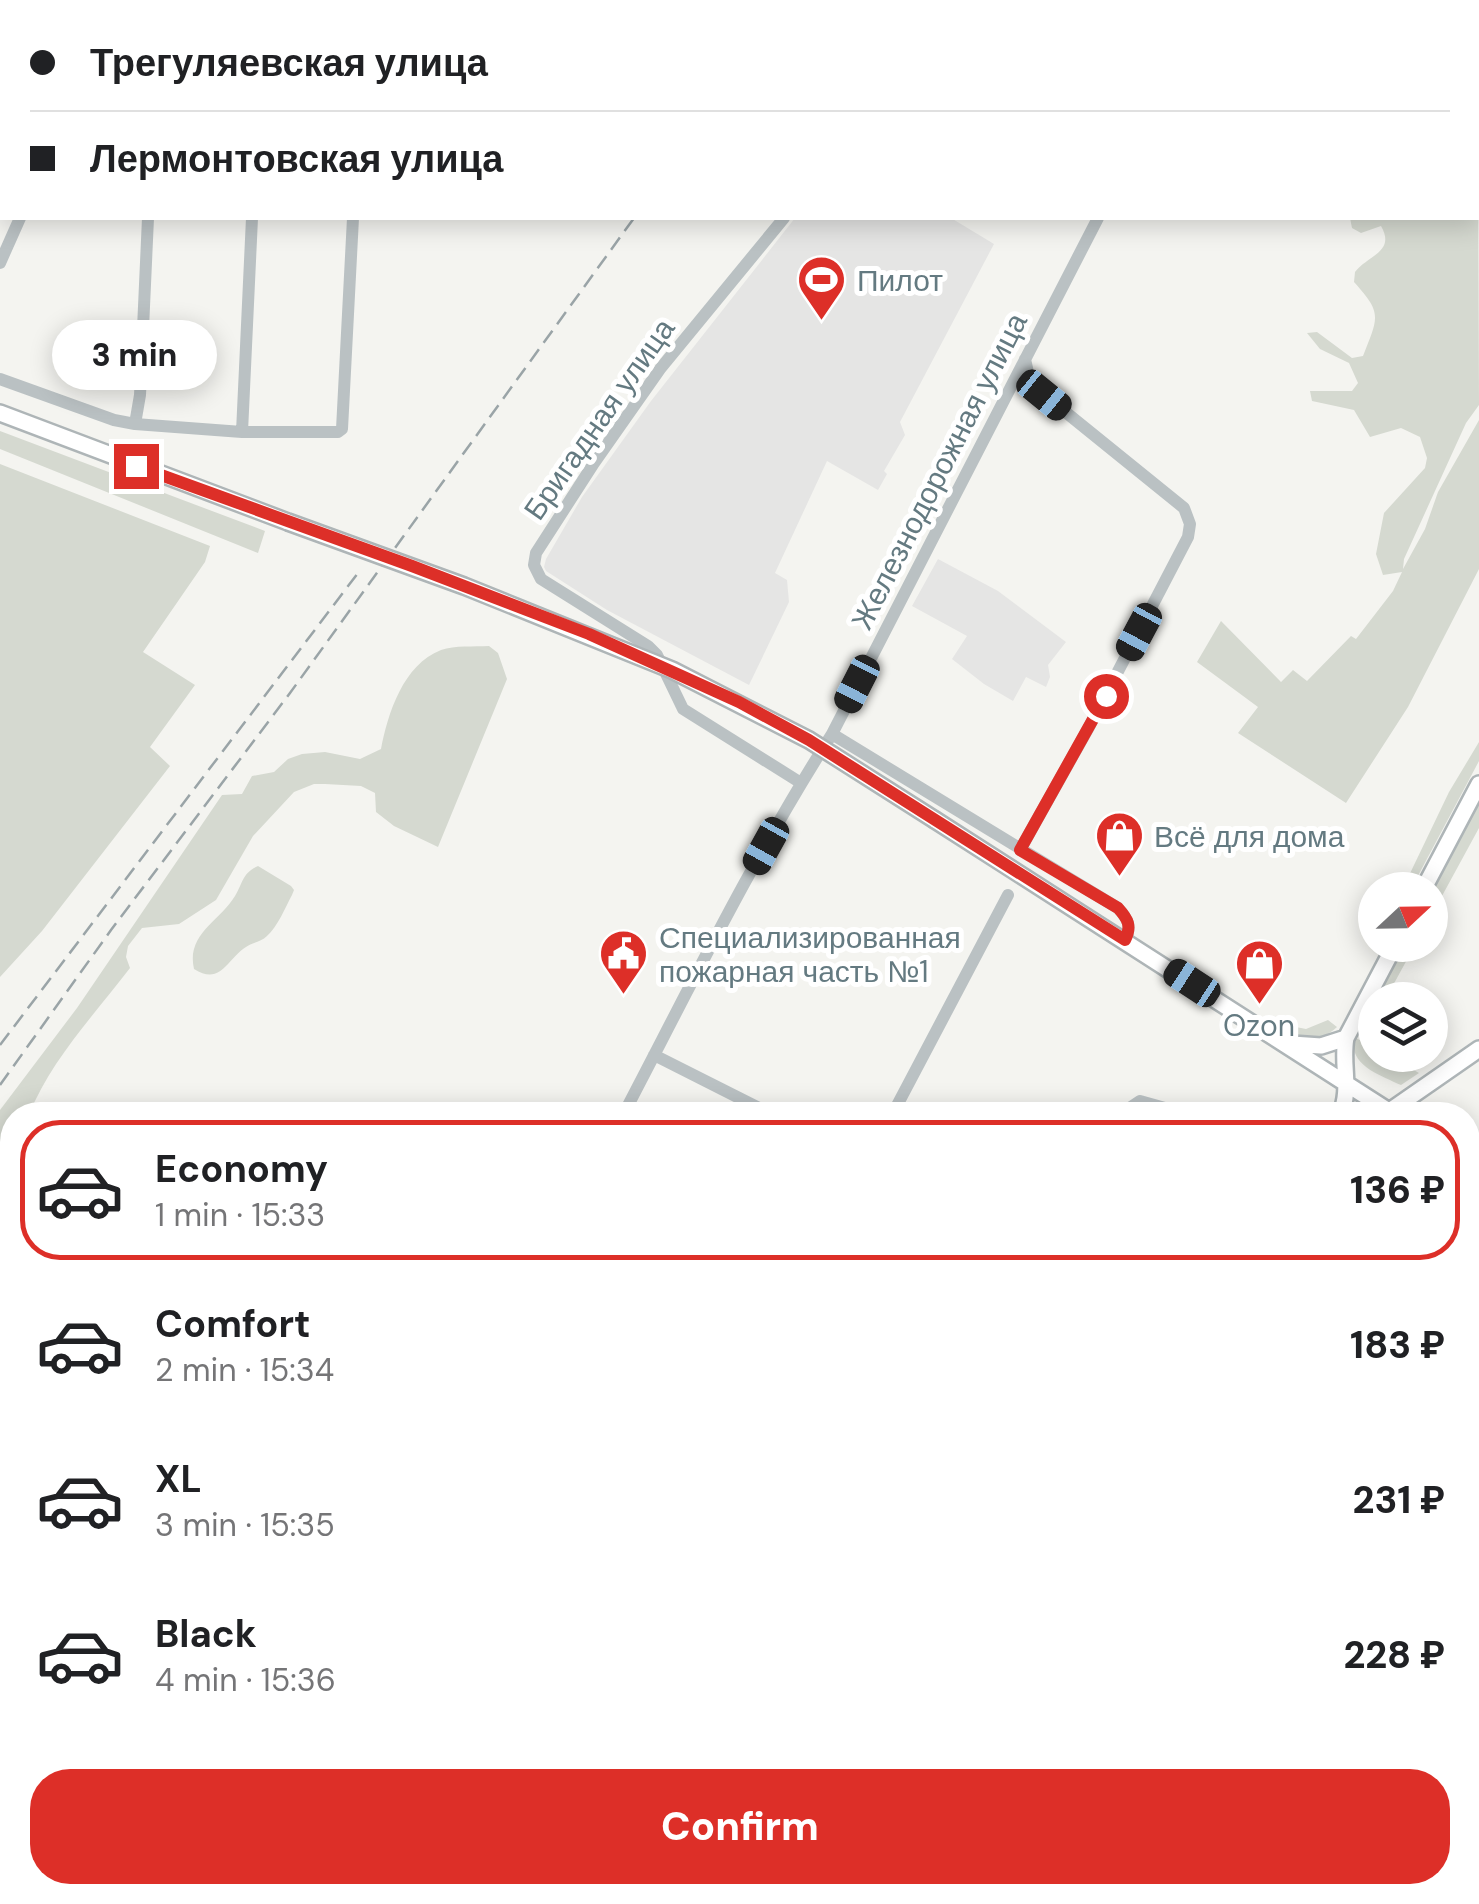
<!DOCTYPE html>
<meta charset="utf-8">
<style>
:root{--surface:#fff;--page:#f2f2f2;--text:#202124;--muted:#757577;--line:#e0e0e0;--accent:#dd2f28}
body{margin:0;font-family:"DM Sans",sans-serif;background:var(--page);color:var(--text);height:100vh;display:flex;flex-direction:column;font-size:38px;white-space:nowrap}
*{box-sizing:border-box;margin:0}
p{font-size:32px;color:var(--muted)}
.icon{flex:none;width:55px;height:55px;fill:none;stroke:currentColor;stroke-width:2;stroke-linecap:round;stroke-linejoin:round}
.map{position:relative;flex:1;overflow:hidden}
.side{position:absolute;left:0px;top:1102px;width:1480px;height:802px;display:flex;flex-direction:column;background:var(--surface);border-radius:40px 40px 0 0;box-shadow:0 5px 25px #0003}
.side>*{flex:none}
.top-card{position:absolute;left:0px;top:0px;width:1480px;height:220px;box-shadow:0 5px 25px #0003;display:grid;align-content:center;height:220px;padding:0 30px;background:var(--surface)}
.needle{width:65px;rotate:68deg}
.controls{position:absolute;left:1358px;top:872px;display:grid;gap:20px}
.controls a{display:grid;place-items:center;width:90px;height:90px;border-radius:50%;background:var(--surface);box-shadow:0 5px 25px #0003;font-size:50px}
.end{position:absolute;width:45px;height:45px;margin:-22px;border:12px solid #dd2f28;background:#fff;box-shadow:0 0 0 5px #fff}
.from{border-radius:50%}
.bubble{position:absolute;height:70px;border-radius:35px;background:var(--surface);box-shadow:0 5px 25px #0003;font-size:32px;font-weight:800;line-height:70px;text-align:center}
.car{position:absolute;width:30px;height:60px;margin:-30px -15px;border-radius:12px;box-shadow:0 0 8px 2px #0007;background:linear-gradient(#222 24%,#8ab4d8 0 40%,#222 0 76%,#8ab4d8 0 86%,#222 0)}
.top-card b{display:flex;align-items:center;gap:35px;height:95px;font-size:38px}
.top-card b+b{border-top:2px solid var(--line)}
.top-card i{width:25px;height:25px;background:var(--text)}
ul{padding:18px 0 0;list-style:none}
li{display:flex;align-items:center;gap:30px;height:140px;margin:0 20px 15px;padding:0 10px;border:5px solid transparent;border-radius:40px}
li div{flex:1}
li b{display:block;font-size:38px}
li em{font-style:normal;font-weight:800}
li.selected{border-color:var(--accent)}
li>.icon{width:90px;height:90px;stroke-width:1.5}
.action{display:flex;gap:20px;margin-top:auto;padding:20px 30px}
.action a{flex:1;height:115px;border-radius:40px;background:var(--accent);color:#fff;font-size:40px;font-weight:800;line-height:115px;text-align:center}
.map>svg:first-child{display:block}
.built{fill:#e5e5e4}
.green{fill:#d5d9d0}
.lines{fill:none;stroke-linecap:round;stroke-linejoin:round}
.major-casing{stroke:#aeb5b7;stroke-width:20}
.minor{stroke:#bac1c3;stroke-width:12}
.major{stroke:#fff;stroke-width:15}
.rail{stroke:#9aa4a7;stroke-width:2.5;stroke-dasharray:15 8;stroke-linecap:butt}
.major-bridge-casing{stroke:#aeb5b7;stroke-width:20;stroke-linecap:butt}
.major-bridge{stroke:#fff;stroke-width:15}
.route{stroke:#dd2f28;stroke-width:12}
.labels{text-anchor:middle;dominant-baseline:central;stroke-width:10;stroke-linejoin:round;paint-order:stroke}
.poi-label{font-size:30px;fill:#647a81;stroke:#fff;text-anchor:start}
.street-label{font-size:30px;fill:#647a81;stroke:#fff}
</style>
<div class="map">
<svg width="1479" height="1904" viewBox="0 0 1479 1904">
<rect width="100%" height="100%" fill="#f4f4f0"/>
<path class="built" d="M161,0H860L858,2Z
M795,218H951L994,244L900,422L905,435L884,471L887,474L878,490L827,461L775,573L787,580L789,602L749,685L607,610L546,571L544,567L546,559L582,497L651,401Z
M938,559L998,591L1066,642L1048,665L1050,677L1046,687L1026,677L1013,701L984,684L952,659L967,636L912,606Z
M12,1496V1576L0,1557V1543Z"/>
<path class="green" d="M1478,140L1479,405L1466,423L1404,559L1403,569L1425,529L1438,492L1479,420V569L1408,707L1346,803L1238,733L1258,707L1197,662L1221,621L1281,682L1293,670L1307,681L1351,636L1356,639L1393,591L1402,572L1383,575L1376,554L1384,513L1425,468L1427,458L1420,437L1401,428L1370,437L1354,410L1312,401L1310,391H1352L1358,383L1349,363L1320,349L1307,333L1317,332L1352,358L1363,356C1378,317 1383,314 1354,282L1355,272C1368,255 1396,252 1381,226L1361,233L1352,228L1350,218H1478Z
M0,431L265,531L258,553L0,449Z
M0,464L210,546L205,562L143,652L195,685L150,747L170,766L42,931L0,977Z
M489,646L498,653L507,679L438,847L394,826L376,812L375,793L361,786L325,784H314L294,792L253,836L216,900L179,924L142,928L128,946L126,957L130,968C95,1014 50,1061 29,1115H12V1137L0,1152V1110L77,1008L222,795L242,794L252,776L274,772L288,759L302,754L325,752L360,759L381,749C388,713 403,665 441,650C455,645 474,647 489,646Z
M1479,742V761L1412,887L1403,888L1449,792Z
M1479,796V828L1430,918V891Z
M258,866L291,886L294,890L292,895C285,908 278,926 267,936C261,942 253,942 246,947C227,959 221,986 194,969C186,934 220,921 235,896C243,883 242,873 258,866Z
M1402,945H1415L1385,1000H1375V1019L1363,1038L1356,1033Z
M1328,1020L1337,1027C1324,1039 1311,1040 1295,1035L1296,1027L1306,1029Z
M1354,1037L1375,1048V1055H1387L1419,1073L1401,1085C1380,1075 1348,1065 1354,1037Z
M12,1218V1250L0,1267C0,1250 0,1227 12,1218Z
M12,1267V1357L0,1359V1278Z
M0,1405C22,1437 8,1481 0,1517Z"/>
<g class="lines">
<defs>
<path id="major" d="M0,413L288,522
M935,820L1395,1115
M1423,890L1479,784
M1292,1044L1321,1046L1346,1038
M1340,1115C1352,1089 1341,1065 1346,1038L1395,945
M1384,1115L1479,1049
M1468,1163L1479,1170
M983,1892L993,1904"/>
</defs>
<use href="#major" class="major-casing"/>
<path class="minor" d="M154,2V0
M977,2L979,0
M1057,2L1058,0
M1209,2L1210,0
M0,19L2,20
M784,218L660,369L594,463L536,553L534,565L541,579L648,646L657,655L683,709L801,783
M0,263L20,218
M0,379L114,420L135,424L242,432H338L342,429L353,218
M135,424L140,395L148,218
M242,432L252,218
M832,734L1118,908C1128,919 1132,926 1125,941
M1020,850L1089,727L1188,537L1190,524L1184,508L1037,389L1029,377L1025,359
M654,1055L773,1115
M623,1115C690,987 754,856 832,734L1098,218
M892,1115L1008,895
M1128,1115L1131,1107L1140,1101L1190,1115
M1468,1539L1479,1546
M0,1834L12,1838
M188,1892L221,1904
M527,1892L550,1904
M1451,1892L1469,1904
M353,1904L359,1892
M485,1904L491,1892
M774,1904L780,1892"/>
<use href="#major" class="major"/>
<path class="rail" d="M764,2L766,0
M0,1045L361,569
M0,1085L111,930L290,693L634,218"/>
<defs>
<path id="major-bridge" d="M288,522L464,586L672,670L809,740L935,820"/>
</defs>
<use href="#major-bridge" class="major-bridge-casing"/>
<use href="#major-bridge" class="major-bridge"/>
</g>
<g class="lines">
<path class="route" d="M136,466L412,566L589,634L739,702L809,740L1125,940C1132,926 1128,919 1118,908L1020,850L1106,696"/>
</g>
<defs>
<symbol id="stadium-pin" viewBox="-11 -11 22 30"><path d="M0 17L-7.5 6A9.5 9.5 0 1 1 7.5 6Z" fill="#dd2f28" stroke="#fff"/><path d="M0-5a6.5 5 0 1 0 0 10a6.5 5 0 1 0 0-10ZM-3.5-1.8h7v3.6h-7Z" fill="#fff"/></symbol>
<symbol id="shop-pin" viewBox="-11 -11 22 30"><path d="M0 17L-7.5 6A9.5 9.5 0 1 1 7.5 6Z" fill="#dd2f28" stroke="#fff"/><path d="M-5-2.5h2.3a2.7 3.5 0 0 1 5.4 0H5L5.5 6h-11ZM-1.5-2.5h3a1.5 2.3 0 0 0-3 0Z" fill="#fff"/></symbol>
<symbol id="civic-pin" viewBox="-11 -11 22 30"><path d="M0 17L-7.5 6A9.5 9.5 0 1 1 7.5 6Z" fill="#dd2f28" stroke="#fff"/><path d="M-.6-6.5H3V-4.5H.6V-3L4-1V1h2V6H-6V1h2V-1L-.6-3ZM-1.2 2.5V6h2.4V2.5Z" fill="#fff"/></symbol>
</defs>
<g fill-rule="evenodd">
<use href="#stadium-pin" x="794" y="252" width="55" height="75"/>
<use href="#shop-pin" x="1092" y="808" width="55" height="75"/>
<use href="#civic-pin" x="596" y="926" width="55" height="75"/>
<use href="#shop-pin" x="1232" y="936" width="55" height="75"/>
</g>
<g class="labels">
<g class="poi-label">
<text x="857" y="280">Пилот</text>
<text x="1154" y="836">Всё для дома</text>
<text x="659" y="937">Специализированная<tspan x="659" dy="34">пожарная часть №1</tspan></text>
<text x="1259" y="1025" text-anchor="middle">Ozon</text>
</g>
<g class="street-label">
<text transform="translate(599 419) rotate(-55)">Бригадная улица</text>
<text transform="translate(939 471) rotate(-63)">Железнодорожная улица</text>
</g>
</g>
</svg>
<div class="controls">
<a><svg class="needle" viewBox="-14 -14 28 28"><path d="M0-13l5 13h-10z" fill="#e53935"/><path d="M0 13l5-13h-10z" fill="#757577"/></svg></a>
<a><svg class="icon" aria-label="layers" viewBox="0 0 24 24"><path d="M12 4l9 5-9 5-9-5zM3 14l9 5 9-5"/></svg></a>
</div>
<i class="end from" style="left:1106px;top:696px"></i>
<i class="end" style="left:136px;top:466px"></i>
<div class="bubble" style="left:52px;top:320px;width:165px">3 min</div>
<i class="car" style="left:1044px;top:395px;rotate:129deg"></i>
<i class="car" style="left:1139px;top:632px;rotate:208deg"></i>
<i class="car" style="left:857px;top:684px;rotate:207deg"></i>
<i class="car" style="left:766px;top:846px;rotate:209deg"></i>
<i class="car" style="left:1192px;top:983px;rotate:303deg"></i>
<div class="top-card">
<b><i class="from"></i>Трегуляевская улица</b>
<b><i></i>Лермонтовская улица</b>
</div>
<section class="side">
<ul>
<li class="selected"><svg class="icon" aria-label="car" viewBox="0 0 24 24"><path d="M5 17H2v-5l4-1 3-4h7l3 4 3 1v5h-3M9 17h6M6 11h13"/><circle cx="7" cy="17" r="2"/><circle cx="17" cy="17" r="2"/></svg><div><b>Economy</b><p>1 min · 15:33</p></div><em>136 ₽</em></li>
<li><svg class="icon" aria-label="car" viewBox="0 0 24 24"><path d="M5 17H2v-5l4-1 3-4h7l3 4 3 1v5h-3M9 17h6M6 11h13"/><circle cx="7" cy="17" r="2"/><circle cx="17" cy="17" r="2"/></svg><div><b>Comfort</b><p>2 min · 15:34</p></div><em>183 ₽</em></li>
<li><svg class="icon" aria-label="car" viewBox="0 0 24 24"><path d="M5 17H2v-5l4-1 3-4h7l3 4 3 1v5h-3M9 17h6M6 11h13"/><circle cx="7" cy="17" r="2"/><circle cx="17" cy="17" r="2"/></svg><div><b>XL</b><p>3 min · 15:35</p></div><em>231 ₽</em></li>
<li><svg class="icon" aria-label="car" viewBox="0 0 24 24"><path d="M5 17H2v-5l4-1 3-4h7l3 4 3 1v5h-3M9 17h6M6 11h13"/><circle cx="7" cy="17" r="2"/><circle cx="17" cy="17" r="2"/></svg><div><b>Black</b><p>4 min · 15:36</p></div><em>228 ₽</em></li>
</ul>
<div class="action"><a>Confirm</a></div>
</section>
</div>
